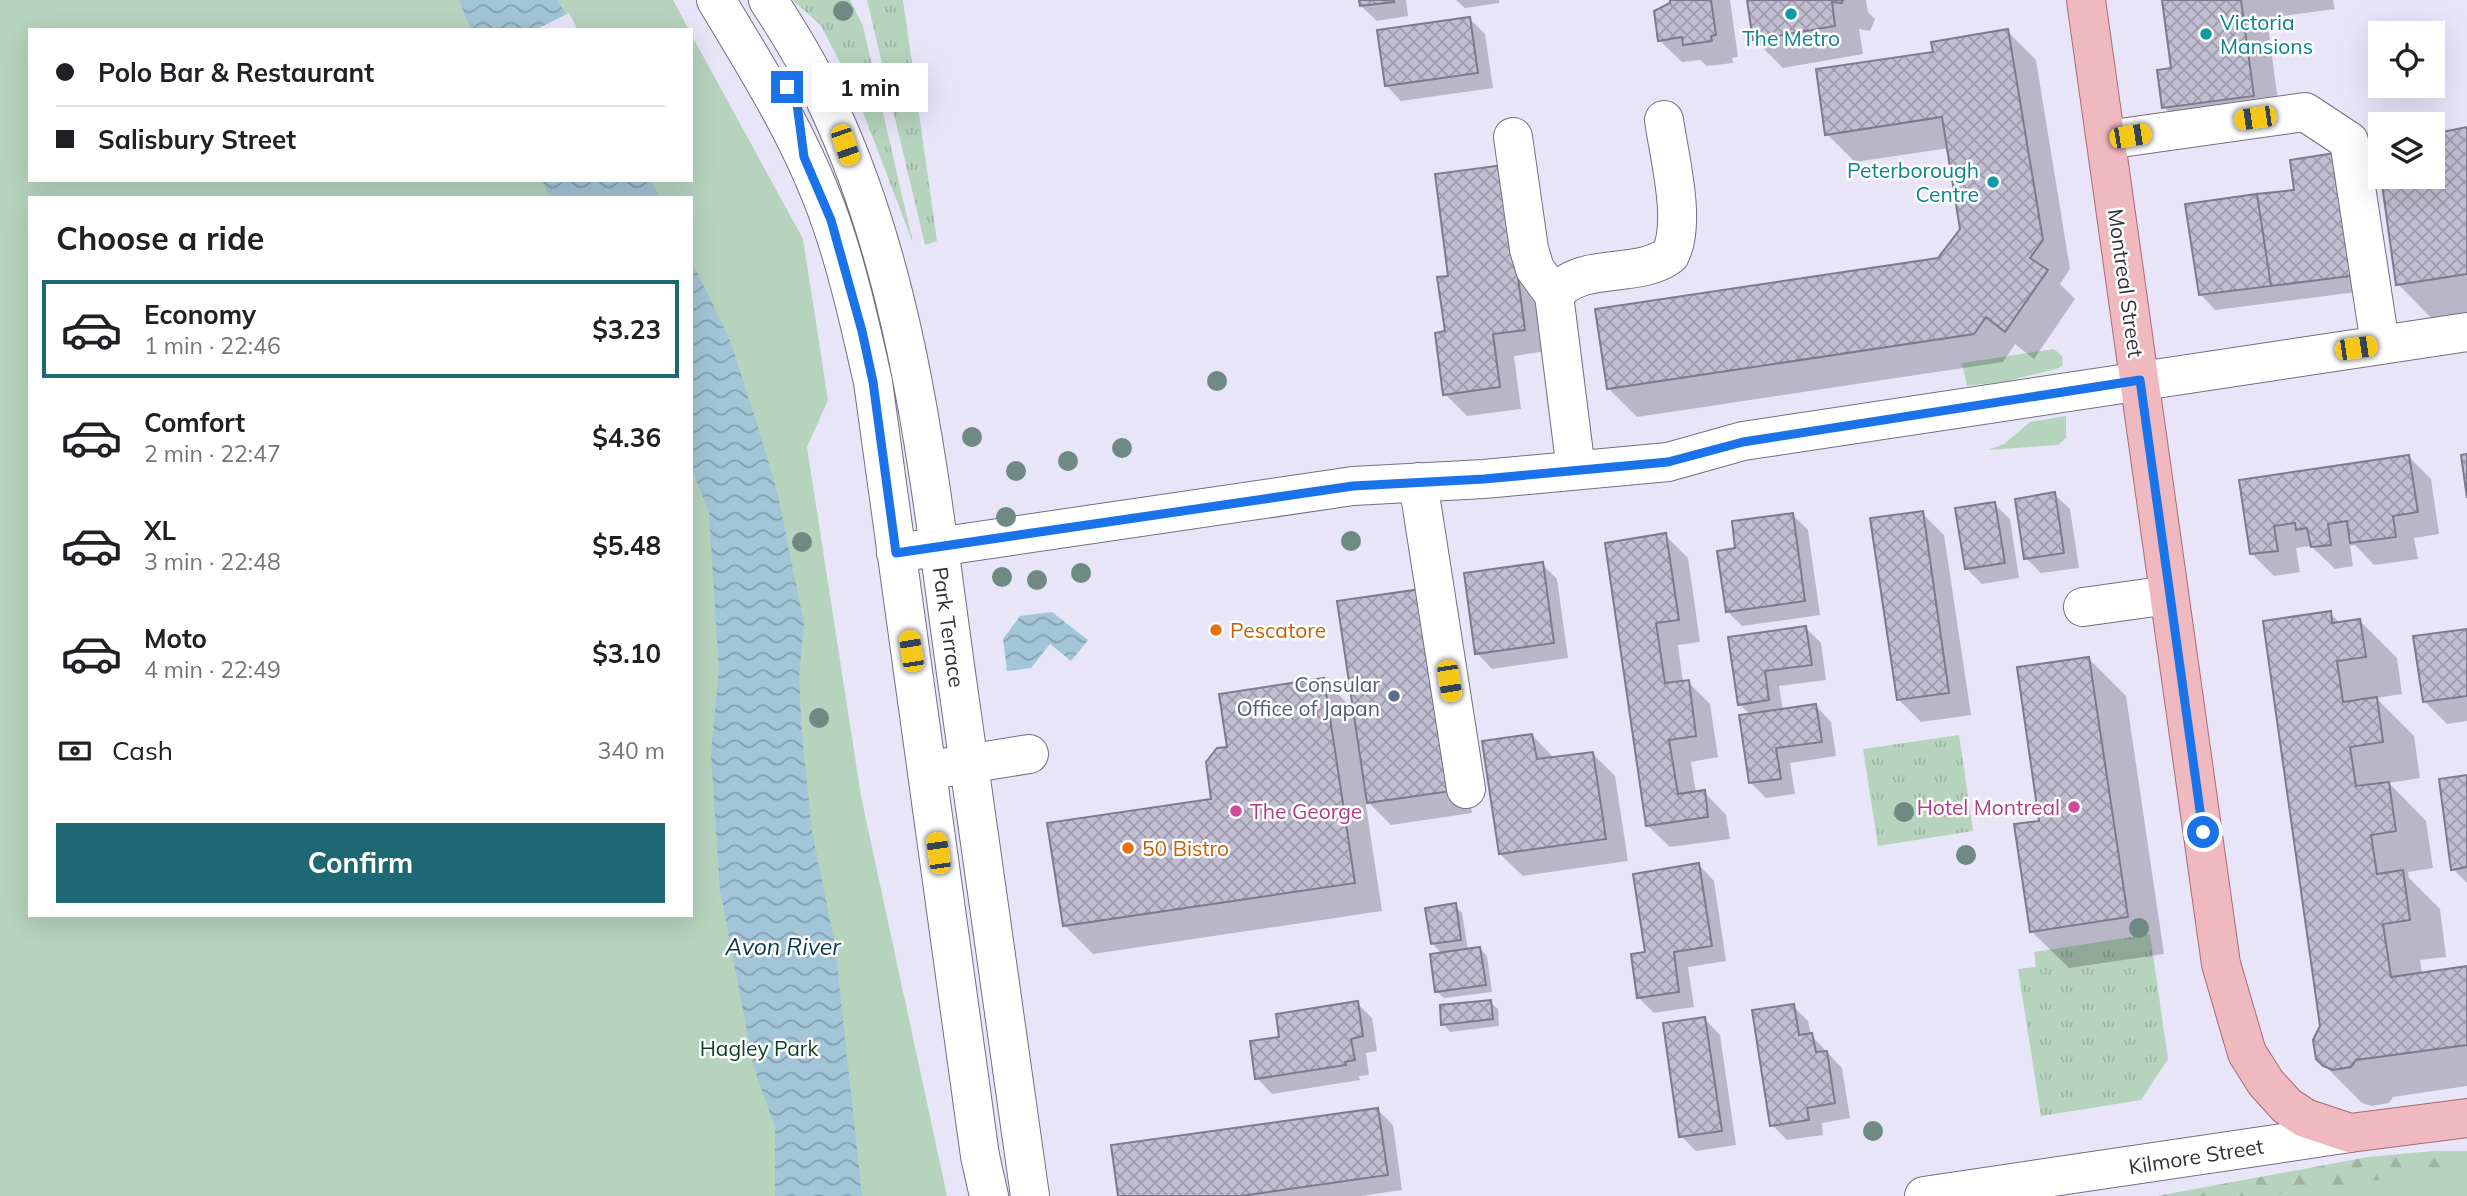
<!DOCTYPE html>
<meta charset="utf-8">
<style>
:root{--surface:#fff;--page:#f6f6f6;--text:#202124;--muted:#757577;--line:#e0e0e0;--accent:#1e6873}
body{margin:0;font-family:Mulish,sans-serif;background:var(--page);color:var(--text);height:100vh;display:flex;flex-direction:column;font-size:26px;white-space:nowrap}
*{box-sizing:border-box;margin:0}
p{font-size:23px;color:var(--muted)}
.icon{flex:none;width:38px;height:38px;fill:none;stroke:currentColor;stroke-width:2;stroke-linecap:round;stroke-linejoin:round}
.map{position:relative;flex:1;overflow:hidden}
.side{position:absolute;left:28px;top:196px;width:665px;height:721px;display:flex;flex-direction:column;background:var(--surface);border-radius:0px;box-shadow:0 7px 28px #0002}
.side>*{flex:none}
.guide{position:absolute;left:28px;top:28px;width:665px;height:154px;border-radius:0px;box-shadow:0 7px 28px #0002;display:grid;align-content:center;height:154px;padding:0 28px;background:var(--surface)}
.fabs{position:absolute;left:2368px;top:21px;display:grid;gap:14px}
.fabs a{display:grid;place-items:center;width:77px;height:77px;border-radius:0px;background:var(--surface);box-shadow:0 7px 28px #0002;font-size:35px}
.end{position:absolute;width:32px;height:32px;margin:-16px;border:9px solid #1a73e8;background:#fff;box-shadow:0 0 0 4px #fff}
.from{border-radius:50%}
.bubble{position:absolute;height:49px;border-radius:0px;background:var(--surface);box-shadow:0 7px 28px #0002;font-size:23px;font-weight:700;line-height:49px;text-align:center}
.car{position:absolute;width:21px;height:42px;margin:-21px -10px;border-radius:9px;box-shadow:0 0 5px 2px #0007;background:linear-gradient(#f5c518 24%,#345 0 40%,#f5c518 0 76%,#345 0 86%,#f5c518 0)}
.guide b{display:flex;align-items:center;gap:24px;height:66px;font-size:26px}
.guide b+b{border-top:2px solid var(--line)}
.guide i{width:18px;height:18px;background:var(--text)}
ul{padding:0;list-style:none}
li{display:flex;align-items:center;gap:21px;height:98px;margin:0 14px 10px;padding:0 14px;border:4px solid transparent;border-radius:0px}
li div{flex:1}
li b{display:block;font-size:26px}
li em{font-style:normal;font-weight:700}
li.selected{border-color:var(--accent)}
li>.icon{width:63px;height:63px;stroke-width:1.5}
h2{padding:0 28px;font-size:32px;line-height:84px}
.pay{display:flex;align-items:center;gap:18px;height:77px;padding:0 28px;font-size:26px}
.pay p{margin-inline-start:auto}
.cta{display:flex;gap:14px;margin-top:auto;padding:14px 28px}
.cta a{flex:1;height:80px;border-radius:0px;background:var(--accent);color:#fff;font-size:28px;font-weight:700;line-height:80px;text-align:center}
.map>svg:first-child{display:block}
.grass{fill:url(#grass-tufts)}
.forest{fill:url(#forest-firs)}
.green{fill:#b5d3bd;fill-rule:evenodd}
.water{fill:url(#water-waves)}
.pier{fill:#e8e5f9}
.shadow{fill:#0003}
.building{fill:url(#building-cross-hatch);stroke:#7c7a8c;stroke-width:2}
.lines{fill:none;stroke-linecap:round;stroke-linejoin:round}
.minor-casing{stroke:#716f81;stroke-width:40}
.major-casing{stroke:#a76a74;stroke-width:40}
.minor{stroke:#fff;stroke-width:38}
.major{stroke:#f0b8bf;stroke-width:38}
.tree{fill:#6f8a82}
.route{stroke:#1a73e8;stroke-width:9}
.culture-dot{fill:#0f9aa8;stroke:#fff;stroke-width:2.5}
.food-dot{fill:#e8710a;stroke:#fff;stroke-width:2.5}
.service-dot{fill:#5c6f8a;stroke:#fff;stroke-width:2.5}
.hotel-dot{fill:#d1479c;stroke:#fff;stroke-width:2.5}
.labels{text-anchor:middle;dominant-baseline:central;stroke-width:5;stroke-linejoin:round;paint-order:stroke}
.culture-label{font-size:21px;fill:#0d838f;stroke:#fff;text-anchor:start}
.street-label{font-size:21px;fill:#313037;stroke:#fff}
.food-label{font-size:21px;fill:#c56008;stroke:#fff;text-anchor:start}
.service-label{font-size:21px;fill:#4e5e75;stroke:#fff;text-anchor:end}
.hotel-label{font-size:21px;fill:#b23c85;stroke:#fff;text-anchor:end}
.park-label{font-size:21px;fill:#0c3f21;stroke:#fff}
.water-label{font-size:23px;font-style:italic;fill:#06394c;stroke:#fff}
</style>
<div class="map">
<svg width="2467" height="1196" viewBox="0 0 2467 1196">
<defs>
<pattern id="grass-tufts" width="24" height="20" patternUnits="userSpaceOnUse" patternTransform="scale(1.75)"><rect width="24" height="20" fill="#b5d3bd"/><path d="M3 7l-1-3M5 7V3M7 7l1-3M15 17l-1-3M17 17v-4M19 17l1-3" fill="none" stroke="#9cb5a3"/></pattern>
<pattern id="forest-firs" width="22" height="20" patternUnits="userSpaceOnUse" patternTransform="scale(1.75)"><rect width="22" height="20" fill="#b5d3bd"/><path d="M5 1l3.5 6h-7zM16 11l3.5 6h-7z" fill="#9cb5a3"/></pattern>
<pattern id="water-waves" width="16" height="10" patternUnits="userSpaceOnUse" patternTransform="scale(1.75)"><rect width="16" height="10" fill="#a2c5d7"/><path d="M0 5q4-4 8 0t8 0" fill="none" stroke="#85a0af"/></pattern>
<pattern id="building-cross-hatch" width="8" height="8" patternUnits="userSpaceOnUse" patternTransform="scale(1.75)"><rect width="8" height="8" fill="#c1bed2"/><path d="M0 0l8 8M0 8l8-8" fill="none" stroke="#9d9bab"/></pattern>
</defs>
<rect width="100%" height="100%" fill="#e8e5f9"/>
<path class="grass" d="M793,0H850L863,26L913,243L855,91L821,26Z
M867,0H903L937,241L925,245Z
M1959,735L1973,831L1878,846L1863,749Z
M2150,934L2168,1059L2141,1100L2041,1116L2018,969L2036,967L2034,952Z"/>
<path class="forest" d="M2433,1151H2467V1196H2157L2368,1157Z"/>
<path class="green" d="M0,0H673L689,30H30V180H691V34L803,239L828,400L807,447L861,796L947,1196H0ZM30,198H691V915H30Z
M2054,349L2062,356L2063,365L2059,368L2008,381L1967,386L1962,363Z
M2066,416V438L2058,445L1988,450L2004,444L2030,422Z
M2467,1167V1196H2268Z"/>
<path class="water" d="M459,0H558L574,30H471Z
M542,180H651L660,198H550Z
M691,260L730,340L757,424L778,495L804,624L799,676L802,734L812,831L835,945L862,1196H775V1127L754,1068L720,890L711,754L719,669L709,512L691,467Z
M1052,612L1088,640L1071,661L1050,644L1031,668L1007,671L1003,639L1020,616Z"/>
<path class="pier" d="M569,13L578,30H535Z"/>
<path class="shadow" d="M1361,0H1406L1408,16L1377,21L1361,6Z
M1456,0H1499V3L1465,8Z
M1671,0H1730L1738,57L1732,58L1733,63L1707,66L1700,60L1682,62L1659,40Z
M1749,0H1866L1868,12L1875,19L1870,31L1859,29L1863,54L1783,68L1754,39Z
M2163,0H2333L2335,9L2267,18L2281,124L2192,136L2164,107L2173,70Z
M1470,19L1485,34L1493,88L1401,101L1386,85Z
M2007,31L2036,60L2070,269L2060,284L2075,299L2034,359L2015,344L2003,362L1637,417L1608,388L1939,260L1962,229L1949,148L1855,162L1827,134Z
M2467,129V317L2435,322L2398,284L2383,177H2432Z
M1525,190L1546,351L1514,356L1521,409L1467,416L1445,394L1450,277Z
M2296,191L2365,291L2215,310L2200,294Z
M2409,457L2431,479L2439,534L2414,538L2418,559L2374,565L2355,545L2350,546L2353,566L2335,569L2311,546L2296,548L2300,572L2274,576L2252,554L2241,482Z
M2054,494L2070,509L2079,568L2041,573L2026,558Z
M1994,504L2010,519L2019,578L1982,584L1967,569Z
M1922,513L1944,535L1971,715L1921,722L1898,699Z
M1792,514L1808,530L1820,615L1742,626L1727,611L1737,549Z
M1665,535L1688,558L1700,642L1678,645L1683,683L1688,682L1710,704L1718,757L1691,762L1696,793L1704,792L1726,815L1730,839L1670,847L1647,825L1607,544Z
M1542,564L1557,579L1568,658L1492,669L1477,653Z
M1442,613L1472,813L1391,825L1365,799L1382,911L1093,954L1065,926L1213,800L1229,749L1323,679L1355,711Z
M2330,613L2341,624L2360,621L2397,658L2402,694L2376,698L2414,736L2420,778L2389,783L2426,821L2433,868L2408,872L2409,878L2440,909L2446,957L2420,960L2422,974L2467,968V1086L2393,1097L2389,1103L2372,1106L2362,1103L2317,1058L2322,1026Z
M1806,628L1821,643L1826,680L1779,686L1783,711L1816,706L1831,722L1836,756L1790,763L1795,794L1766,798L1751,783V715L1739,704L1730,639Z
M2467,631V721L2447,724L2424,701Z
M2089,659L2126,696L2164,954L2069,968L2031,931L2041,822Z
M1532,735L1555,759L1592,753L1615,776L1628,861L1523,876L1500,854Z
M2467,777V883L2453,869Z
M1699,865L1714,881L1726,961L1688,967L1694,1007L1654,1013L1639,998L1646,954Z
M1455,905L1462,913L1468,950L1480,948L1487,956L1492,992L1444,998L1436,991L1442,954L1432,943Z
M1490,1002L1498,1009L1499,1026L1450,1032L1443,1024Z
M1357,1003L1372,1018L1377,1051L1366,1053L1369,1075L1359,1076L1360,1080L1272,1094L1257,1078L1281,1038Z
M1793,1006L1808,1021L1811,1035L1842,1068L1850,1118L1822,1123L1823,1135L1787,1140L1772,1125Z
M1705,1019L1720,1035L1736,1145L1696,1151L1681,1136Z
M1378,1110L1393,1125L1402,1190L1361,1196H1120Z"/>
<path class="building" d="M1359,0H1394V2L1360,6Z
M1670,0H1711L1716,35L1711,36L1712,41L1683,45L1682,37L1658,41L1654,11L1670,3Z
M1747,0H1843L1842,3L1832,2L1835,26L1753,40Z
M2162,0H2241L2254,96L2162,108L2157,70L2171,68Z
M1470,17L1478,73L1385,86L1377,30Z
M2008,29L2043,240L2030,258L2048,270L2005,332L1986,317L1974,334L1607,389L1595,309L1938,258L1960,229L1942,117L1825,135L1816,69L1933,52L1931,42Z
M2467,127V274L2396,285L2381,177H2432V134Z
M2380,144V172L2376,145Z
M2335,153L2351,276L2271,286L2257,194L2294,190L2290,160Z
M1503,165L1525,330L1493,334L1500,387L1443,395L1435,333L1445,331L1437,277L1448,276L1435,174Z
M2257,194L2271,286L2199,295L2185,204Z
M2467,454V498L2461,455Z
M2409,455L2418,512L2393,516L2396,537L2350,543L2347,521L2328,524L2331,545L2311,547L2307,528L2296,530L2295,523L2274,526L2278,551L2250,554L2239,480Z
M2055,492L2064,553L2024,559L2015,499Z
M1995,502L2005,563L1965,569L1955,508Z
M1923,511L1949,693L1897,700L1870,518Z
M1793,513L1805,601L1726,612L1717,551L1735,548L1732,521Z
M1666,533L1679,620L1656,623L1665,683L1689,680L1696,736L1669,740L1678,794L1705,790L1708,817L1646,826L1605,543Z
M1543,562L1554,643L1475,654L1464,573Z
M1421,589L1451,791L1367,803L1337,601Z
M2331,611L2332,623L2360,619L2366,657L2337,661L2343,702L2377,697L2383,742L2350,747L2356,786L2389,782L2396,831L2371,835L2377,874L2403,870L2410,920L2383,924L2391,977L2467,966V1045L2356,1060L2351,1067L2333,1070L2323,1066L2316,1059L2313,1040L2320,1026L2263,621Z
M1806,626L1812,665L1765,671L1769,700L1738,705L1728,637Z
M2467,629V696L2423,702L2413,636Z
M2089,657L2128,917L2030,932L2014,824L2039,821L2017,667Z
M1324,678L1355,883L1063,926L1047,823L1211,799L1206,762L1217,748L1227,747L1219,694Z
M1816,704L1822,742L1776,748L1781,779L1749,783L1739,715Z
M1532,734L1537,759L1593,752L1606,839L1499,854L1482,741Z
M2467,775V867L2451,870L2439,779Z
M1699,863L1712,946L1674,952L1679,992L1637,998L1631,954L1645,952L1633,874Z
M1456,903L1461,940L1431,944L1425,908Z
M1480,947L1486,985L1435,992L1430,954Z
M1491,1000L1493,1019L1441,1025L1440,1005Z
M1358,1001L1363,1036L1351,1039L1355,1060L1345,1062L1346,1065L1255,1079L1250,1041L1279,1037L1276,1014Z
M1794,1004L1799,1035L1812,1033L1816,1052L1827,1051L1835,1103L1807,1108L1809,1120L1770,1126L1752,1010Z
M1705,1017L1722,1131L1679,1137L1663,1023Z
M1378,1108L1388,1175L1241,1196H1118L1111,1145Z"/>
<g class="lines">
<defs>
<path id="minor" d="M716,0C759,71 804,143 831,222C849,274 861,329 873,382L980,1156L989,1196
M768,0C791,35 812,70 829,108C912,286 930,488 957,680C982,852 1006,1024 1030,1196
M1513,137L1529,249L1535,269L1554,295
M2106,140L2305,112L2349,141L2380,344
M1576,470L1554,295C1581,260 1637,280 1670,255C1687,223 1669,156 1664,120
M1418,482L1466,789
M896,553L1353,486L1484,479L1668,462L1743,441L2467,332
M2083,607L2169,595
M943,768L1029,754
M1924,1196L2350,1133"/>
<path id="major" d="M2086,0L2221,964L2247,1053L2266,1083L2287,1106L2305,1118L2350,1133L2467,1118"/>
</defs>
<use href="#minor" class="minor-casing"/>
<use href="#major" class="major-casing"/>
<use href="#minor" class="minor"/>
<use href="#major" class="major"/>
</g>
<g class="tree">
<circle cx="843" cy="11" r="10"/>
<circle cx="1217" cy="381" r="10"/>
<circle cx="972" cy="437" r="10"/>
<circle cx="1122" cy="448" r="10"/>
<circle cx="1068" cy="461" r="10"/>
<circle cx="1016" cy="471" r="10"/>
<circle cx="1006" cy="517" r="10"/>
<circle cx="1351" cy="541" r="10"/>
<circle cx="802" cy="542" r="10"/>
<circle cx="1081" cy="573" r="10"/>
<circle cx="1002" cy="577" r="10"/>
<circle cx="1037" cy="580" r="10"/>
<circle cx="819" cy="718" r="10"/>
<circle cx="1904" cy="812" r="10"/>
<circle cx="1966" cy="855" r="10"/>
<circle cx="2139" cy="928" r="10"/>
<circle cx="1873" cy="1131" r="10"/>
</g>
<g class="lines">
<path class="route" d="M787,87L797,104L804,157L831,220L862,331L873,382L896,553L1353,486L1484,479L1668,462L1743,442L2140,380L2203,832"/>
</g>
<g class="culture-dot">
<circle cx="1791" cy="14" r="7"/>
<circle cx="2206" cy="34" r="7"/>
<circle cx="1993" cy="182" r="7"/>
</g>
<g class="food-dot">
<circle cx="1216" cy="630" r="7"/>
<circle cx="1128" cy="848" r="7"/>
</g>
<circle class="service-dot" cx="1394" cy="696" r="7"/>
<g class="hotel-dot">
<circle cx="2074" cy="807" r="7"/>
<circle cx="1236" cy="811" r="7"/>
</g>
<g class="labels">
<g class="culture-label">
<text x="2220" y="22">Victoria<tspan x="2220" dy="24">Mansions</tspan></text>
<text x="1791" y="38" text-anchor="middle">The Metro</text>
<text x="1979" y="170" text-anchor="end">Peterborough<tspan x="1979" dy="24">Centre</tspan></text>
</g>
<g class="street-label">
<text transform="translate(2126 283) rotate(82)">Montreal Street</text>
<text transform="translate(949 627) rotate(82)">Park Terrace</text>
<text transform="translate(2196 1156) rotate(-9)">Kilmore Street</text>
</g>
<g class="food-label">
<text x="1230" y="630">Pescatore</text>
<text x="1142" y="848">50 Bistro</text>
</g>
<g class="service-label">
<text x="1380" y="684">Consular<tspan x="1380" dy="24">Office of Japan</tspan></text>
</g>
<g class="hotel-label">
<text x="2060" y="807">Hotel Montreal</text>
<text x="1250" y="811" text-anchor="start">The George</text>
</g>
<g class="park-label">
<text x="759" y="1048">Hagley Park</text>
</g>
<g class="water-label">
<text x="783" y="946">Avon River</text>
</g>
</g>
</svg>
<div class="fabs">
<a><svg class="icon" aria-label="locate" viewBox="0 0 24 24"><circle cx="12" cy="12" r="6"/><path d="M12 2v4M12 18v4M2 12h4M18 12h4"/></svg></a>
<a><svg class="icon" aria-label="layers" viewBox="0 0 24 24"><path d="M12 4l9 5-9 5-9-5zM3 14l9 5 9-5"/></svg></a>
</div>
<i class="end from" style="left:2203px;top:832px"></i>
<i class="end" style="left:787px;top:87px"></i>
<div class="bubble" style="left:812px;top:63px;width:116px">1 min</div>
<i class="car" style="left:2255px;top:118px;rotate:262deg"></i>
<i class="car" style="left:2130px;top:136px;rotate:81deg"></i>
<i class="car" style="left:845px;top:145px;rotate:161deg"></i>
<i class="car" style="left:2356px;top:348px;rotate:82deg"></i>
<i class="car" style="left:911px;top:651px;rotate:351deg"></i>
<i class="car" style="left:1449px;top:681px;rotate:171deg"></i>
<i class="car" style="left:938px;top:853px;rotate:352deg"></i>
<div class="guide">
<b><i class="from"></i>Polo Bar &amp; Restaurant</b>
<b><i></i>Salisbury Street</b>
</div>
<section class="side">
<h2>Choose a ride</h2>
<ul>
<li class="selected"><svg class="icon" aria-label="car" viewBox="0 0 24 24"><path d="M5 17H2v-5l4-1 3-4h7l3 4 3 1v5h-3M9 17h6M6 11h13"/><circle cx="7" cy="17" r="2"/><circle cx="17" cy="17" r="2"/></svg><div><b>Economy</b><p>1 min · 22:46</p></div><em>$3.23</em></li>
<li><svg class="icon" aria-label="car" viewBox="0 0 24 24"><path d="M5 17H2v-5l4-1 3-4h7l3 4 3 1v5h-3M9 17h6M6 11h13"/><circle cx="7" cy="17" r="2"/><circle cx="17" cy="17" r="2"/></svg><div><b>Comfort</b><p>2 min · 22:47</p></div><em>$4.36</em></li>
<li><svg class="icon" aria-label="car" viewBox="0 0 24 24"><path d="M5 17H2v-5l4-1 3-4h7l3 4 3 1v5h-3M9 17h6M6 11h13"/><circle cx="7" cy="17" r="2"/><circle cx="17" cy="17" r="2"/></svg><div><b>XL</b><p>3 min · 22:48</p></div><em>$5.48</em></li>
<li><svg class="icon" aria-label="car" viewBox="0 0 24 24"><path d="M5 17H2v-5l4-1 3-4h7l3 4 3 1v5h-3M9 17h6M6 11h13"/><circle cx="7" cy="17" r="2"/><circle cx="17" cy="17" r="2"/></svg><div><b>Moto</b><p>4 min · 22:49</p></div><em>$3.10</em></li>
</ul>
<div class="pay"><svg class="icon" aria-label="cash" viewBox="0 0 24 24"><path d="M3 7h18v10H3z"/><circle cx="12" cy="12" r="2"/></svg>Cash<p>340 m</p></div>
<div class="cta"><a>Confirm</a></div>
</section>
</div>
